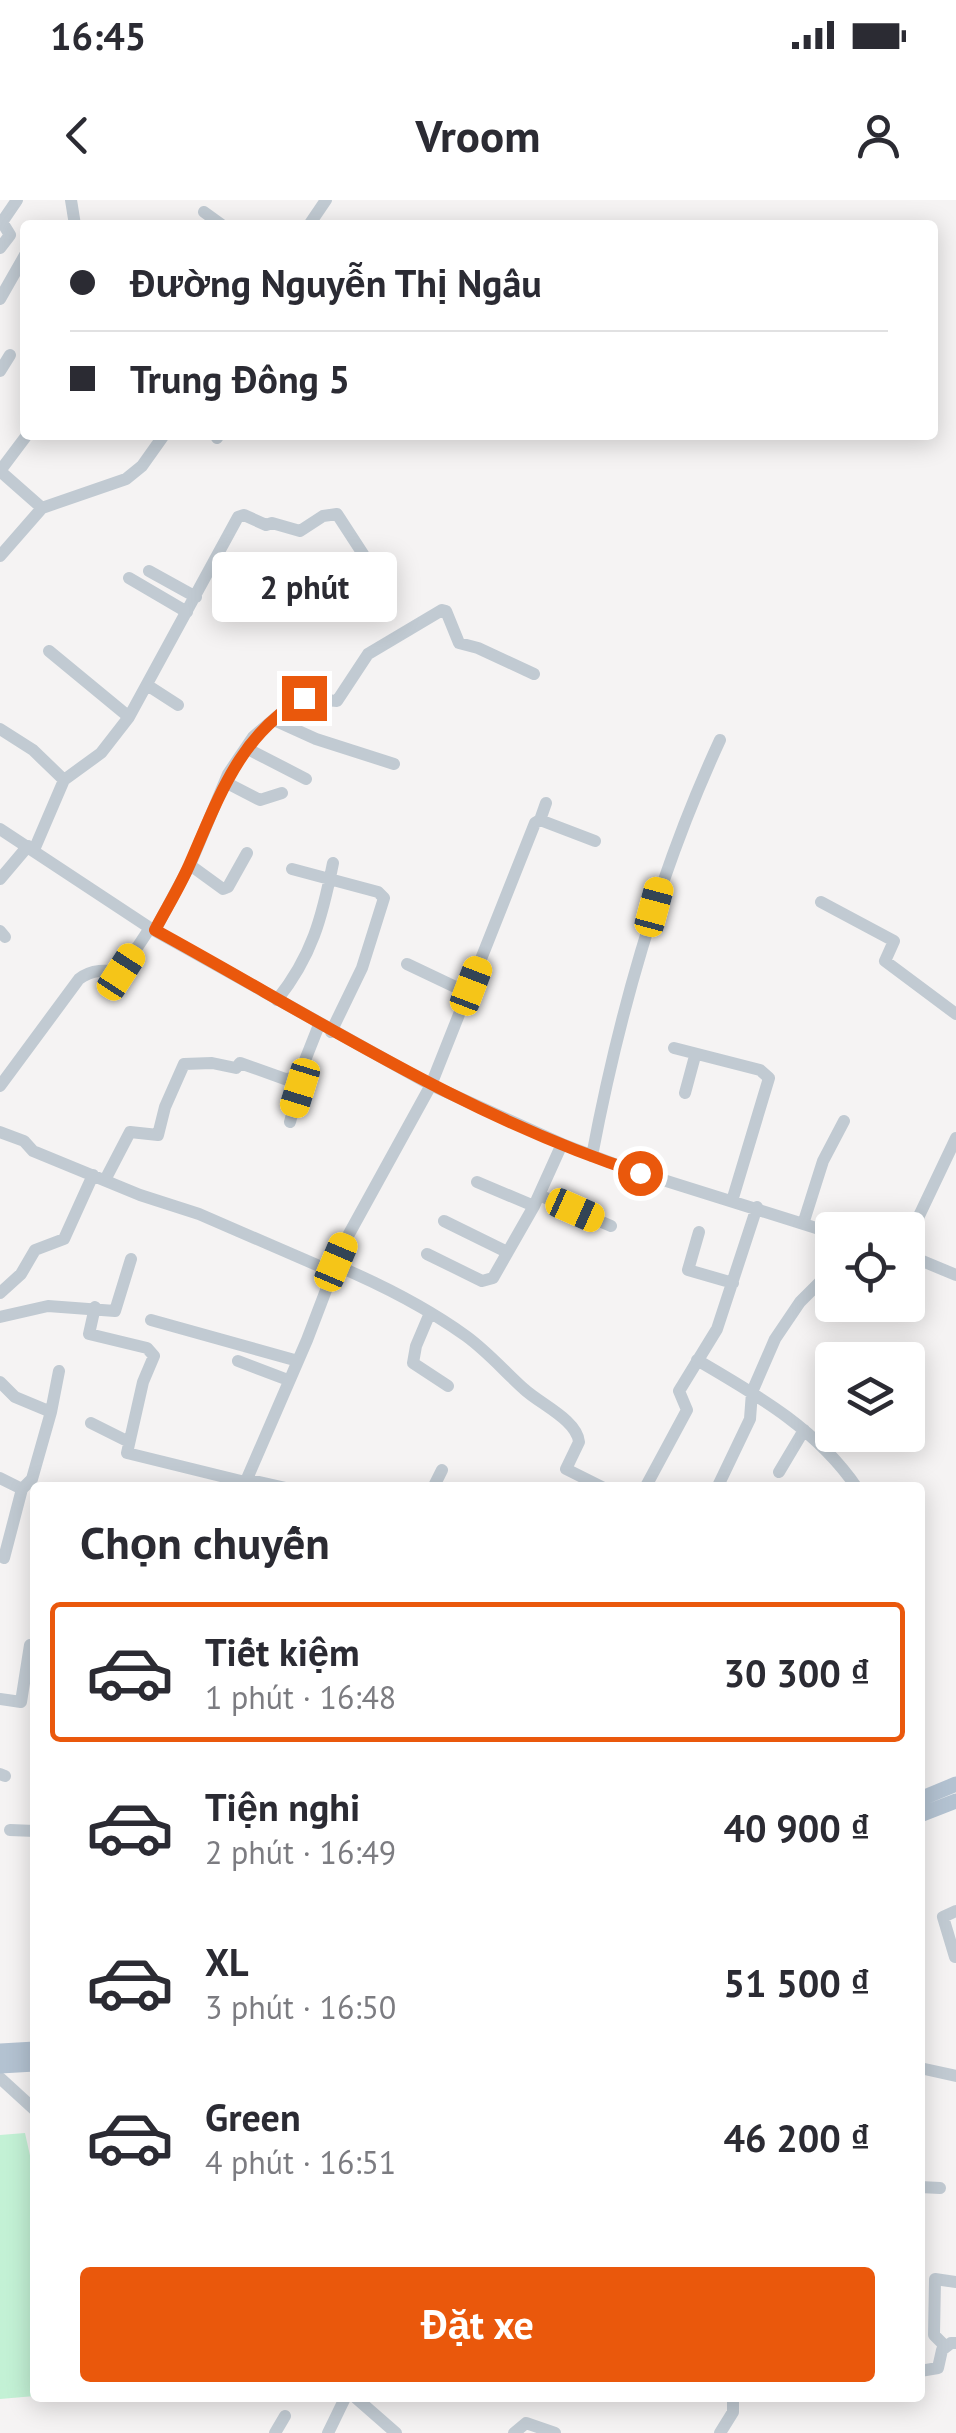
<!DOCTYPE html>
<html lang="vi">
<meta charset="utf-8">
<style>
:root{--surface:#fff;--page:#f7f7f7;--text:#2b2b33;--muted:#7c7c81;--line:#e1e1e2;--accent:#ea580c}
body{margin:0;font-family:"PT Sans",sans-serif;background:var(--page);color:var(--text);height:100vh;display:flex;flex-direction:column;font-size:38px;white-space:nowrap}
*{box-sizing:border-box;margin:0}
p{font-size:32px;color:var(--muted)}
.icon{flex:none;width:55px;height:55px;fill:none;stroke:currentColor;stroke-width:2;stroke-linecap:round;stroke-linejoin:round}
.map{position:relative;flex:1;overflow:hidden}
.side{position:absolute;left:30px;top:1282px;width:895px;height:920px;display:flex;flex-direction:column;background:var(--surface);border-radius:10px;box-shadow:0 5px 25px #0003}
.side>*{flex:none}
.guide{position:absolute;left:20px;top:20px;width:918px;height:220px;border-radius:10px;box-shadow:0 5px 25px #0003;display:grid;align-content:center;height:220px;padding:0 50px;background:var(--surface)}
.buttons{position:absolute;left:815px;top:1012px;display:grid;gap:20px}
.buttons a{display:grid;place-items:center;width:110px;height:110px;border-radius:10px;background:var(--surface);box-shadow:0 5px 25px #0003;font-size:50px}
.end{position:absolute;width:45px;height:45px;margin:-22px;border:12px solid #ea580c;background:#fff;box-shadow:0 0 0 5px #fff}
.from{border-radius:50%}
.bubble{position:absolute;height:70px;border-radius:10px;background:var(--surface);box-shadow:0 5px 25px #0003;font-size:32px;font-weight:700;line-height:70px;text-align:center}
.car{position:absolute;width:30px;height:60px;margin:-30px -15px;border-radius:12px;box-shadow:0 0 8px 2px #0007;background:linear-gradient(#f5c518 24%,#345 0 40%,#f5c518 0 76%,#345 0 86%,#f5c518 0)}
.guide b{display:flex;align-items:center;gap:35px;height:95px;font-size:38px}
.guide b+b{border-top:2px solid var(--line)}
.guide i{width:25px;height:25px;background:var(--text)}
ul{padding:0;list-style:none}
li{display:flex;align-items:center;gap:30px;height:140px;margin:0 20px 15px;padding:0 30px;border:5px solid transparent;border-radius:10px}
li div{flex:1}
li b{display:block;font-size:38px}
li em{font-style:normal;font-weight:700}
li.on{border-color:var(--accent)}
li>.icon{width:90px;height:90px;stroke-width:1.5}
h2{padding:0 50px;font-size:45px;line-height:120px}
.primary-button{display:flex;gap:20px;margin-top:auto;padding:20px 50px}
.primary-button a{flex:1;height:115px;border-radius:10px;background:var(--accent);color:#fff;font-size:40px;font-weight:700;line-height:115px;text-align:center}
.status{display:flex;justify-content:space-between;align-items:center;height:70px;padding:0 50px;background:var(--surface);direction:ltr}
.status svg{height:28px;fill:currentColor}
header{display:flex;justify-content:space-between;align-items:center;height:130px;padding:0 50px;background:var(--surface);font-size:45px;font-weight:700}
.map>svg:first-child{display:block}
.green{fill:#c3f1d5}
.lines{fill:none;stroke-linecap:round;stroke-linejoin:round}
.minor{stroke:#c1cad2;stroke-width:12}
.major{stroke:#b3c2d1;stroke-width:15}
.route{stroke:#ea580c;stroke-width:12}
</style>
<div class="status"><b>16:45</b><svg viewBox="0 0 49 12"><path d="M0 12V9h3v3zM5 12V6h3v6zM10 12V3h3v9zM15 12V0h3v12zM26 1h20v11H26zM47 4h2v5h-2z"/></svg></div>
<header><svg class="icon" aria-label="back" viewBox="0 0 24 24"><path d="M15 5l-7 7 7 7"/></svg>Vroom<svg class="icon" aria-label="person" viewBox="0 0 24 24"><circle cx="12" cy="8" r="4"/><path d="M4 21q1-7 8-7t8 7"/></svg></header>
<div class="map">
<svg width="956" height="2233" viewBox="0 0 956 2233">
<rect width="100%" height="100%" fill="#f5f3f3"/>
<path class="green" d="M25,1933L35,1978V2196L0,2199V1935Z"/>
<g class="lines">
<path class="minor" d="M71,0L75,25
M204,12L222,25
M309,25L326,0
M0,48L10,35L2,22L17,0
M0,99L25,55
M0,171L10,155
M27,235L0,271L42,308
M217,238L219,235
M0,356L42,308L126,279L142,266L164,235
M214,363L276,399
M149,371L196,397
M129,378L187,412
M49,451L129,517
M147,485L178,505
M274,520L316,539L394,564
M0,529L33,550L64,580
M246,548L306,579
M225,582L260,600L282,593
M540,620L546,603
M0,629L150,728L431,885L562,944L625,968L832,1033
M34,650L64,580L101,553L129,517L238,317L244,315L266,325L272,323L300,331L323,316L337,314L363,354L369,376L366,389
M190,665L223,689L228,687L247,653
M292,669L378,692L384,698L362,768L331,832
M0,679L28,646
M821,702L894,741L885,761L956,814
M155,730L190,665L228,574L253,537L287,508L303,498L337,501L368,454L442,410L446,411L459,443L478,448L534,474
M0,731L5,737
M407,764L468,793
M277,800C312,756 322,718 333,663
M674,848L760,870L769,878L732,1001
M0,886L79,779C92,769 106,770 121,772L150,728
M685,893L695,856
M290,922L303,872
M0,932L24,941L33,951L140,995L199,1014L333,1072
M592,956C619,813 659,672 720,540
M105,980L130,932L158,935L165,907L184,864L212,863L236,868L240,863L285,879L298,878L319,825
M477,982L534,1006
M539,995L611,1026
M444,1021L507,1052
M804,1021L823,961L844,921
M699,1032L688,1070L733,1083
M908,1039L956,938
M427,1054L482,1081L493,1078L534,1006L562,944
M908,1055L956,1075
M335,1065C380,1084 427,1108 466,1136C488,1152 505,1172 524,1189C540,1204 577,1220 579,1242L566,1269L604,1288
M0,1093L21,1074L35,1050L64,1039L93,975
M95,1107L89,1134L147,1148L154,1156L143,1182L127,1253L245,1282
M430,1113L416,1146L413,1163L448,1186
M0,1117L48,1106L115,1111L131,1059
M151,1120L298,1161
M697,1160C757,1195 817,1229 857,1288
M238,1161L288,1180
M0,1182L15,1197L51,1212L32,1279L22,1289
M51,1212L59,1171
M91,1223L129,1242
M779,1272L804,1230
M0,1278L22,1289L4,1358
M246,1279L286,1288
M243,1288L307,1140L344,1043L431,885L535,623L540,620L595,641
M433,1288L442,1270
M645,1288L687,1210L679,1191L717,1129L757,1007
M717,1288L750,1219L752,1192L775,1139L800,1102L832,1070
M0,1499L21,1502L30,1445
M0,1574L5,1576
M10,1630L35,1631
M955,1757L943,1717L956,1711
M920,1868L956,1876
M0,1878L35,1910
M920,1987L940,1988
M946,2147L934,2135L935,2079L956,2082
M920,2171L938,2168L942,2150L951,2143H956
M356,2198L396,2233
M275,2233L285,2216
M328,2233L345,2198
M514,2233L526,2223L555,2233
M720,2233L733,2212V2198"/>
<path class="major" d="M920,1599L956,1584
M920,1615L956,1601
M0,1851L35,1849
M0,1866L35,1864"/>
</g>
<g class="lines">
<path class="route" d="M304,498C240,534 219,597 191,661C181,685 167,707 155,730C314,817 466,917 640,973"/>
</g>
</svg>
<div class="buttons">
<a><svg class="icon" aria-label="locate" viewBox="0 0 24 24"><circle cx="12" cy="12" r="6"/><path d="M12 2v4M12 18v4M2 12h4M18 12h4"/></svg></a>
<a><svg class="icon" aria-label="layers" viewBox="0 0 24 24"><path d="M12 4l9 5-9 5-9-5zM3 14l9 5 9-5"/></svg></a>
</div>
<i class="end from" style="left:640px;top:973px"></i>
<i class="end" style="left:304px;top:498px"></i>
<div class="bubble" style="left:212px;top:352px;width:185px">2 phút</div>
<i class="car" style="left:654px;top:707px;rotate:15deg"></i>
<i class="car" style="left:121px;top:772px;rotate:33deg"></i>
<i class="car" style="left:471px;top:786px;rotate:21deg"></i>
<i class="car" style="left:300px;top:888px;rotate:197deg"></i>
<i class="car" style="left:575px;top:1010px;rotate:114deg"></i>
<i class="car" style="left:336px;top:1062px;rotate:23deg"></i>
<div class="guide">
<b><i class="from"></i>Đường Nguyễn Thị Ngâu</b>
<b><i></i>Trung Đông 5</b>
</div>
<section class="side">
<h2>Chọn chuyến</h2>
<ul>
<li class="on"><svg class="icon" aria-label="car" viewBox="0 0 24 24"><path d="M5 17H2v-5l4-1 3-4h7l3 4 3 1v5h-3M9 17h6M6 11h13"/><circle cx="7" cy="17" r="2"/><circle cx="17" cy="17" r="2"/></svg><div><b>Tiết kiệm</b><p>1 phút · 16:48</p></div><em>30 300 ₫</em></li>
<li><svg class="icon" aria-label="car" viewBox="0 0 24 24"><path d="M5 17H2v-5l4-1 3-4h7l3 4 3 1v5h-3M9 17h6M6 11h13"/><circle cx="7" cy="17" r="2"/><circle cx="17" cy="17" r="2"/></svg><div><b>Tiện nghi</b><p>2 phút · 16:49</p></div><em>40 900 ₫</em></li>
<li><svg class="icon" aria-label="car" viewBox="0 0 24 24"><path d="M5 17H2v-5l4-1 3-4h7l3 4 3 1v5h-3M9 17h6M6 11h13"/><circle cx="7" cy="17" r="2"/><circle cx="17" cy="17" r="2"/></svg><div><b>XL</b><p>3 phút · 16:50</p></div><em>51 500 ₫</em></li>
<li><svg class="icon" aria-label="car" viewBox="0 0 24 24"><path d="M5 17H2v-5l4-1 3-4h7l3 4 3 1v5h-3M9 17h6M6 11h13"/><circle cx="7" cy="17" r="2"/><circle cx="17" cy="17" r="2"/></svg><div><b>Green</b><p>4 phút · 16:51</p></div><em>46 200 ₫</em></li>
</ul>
<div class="primary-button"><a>Đặt xe</a></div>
</section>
</div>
